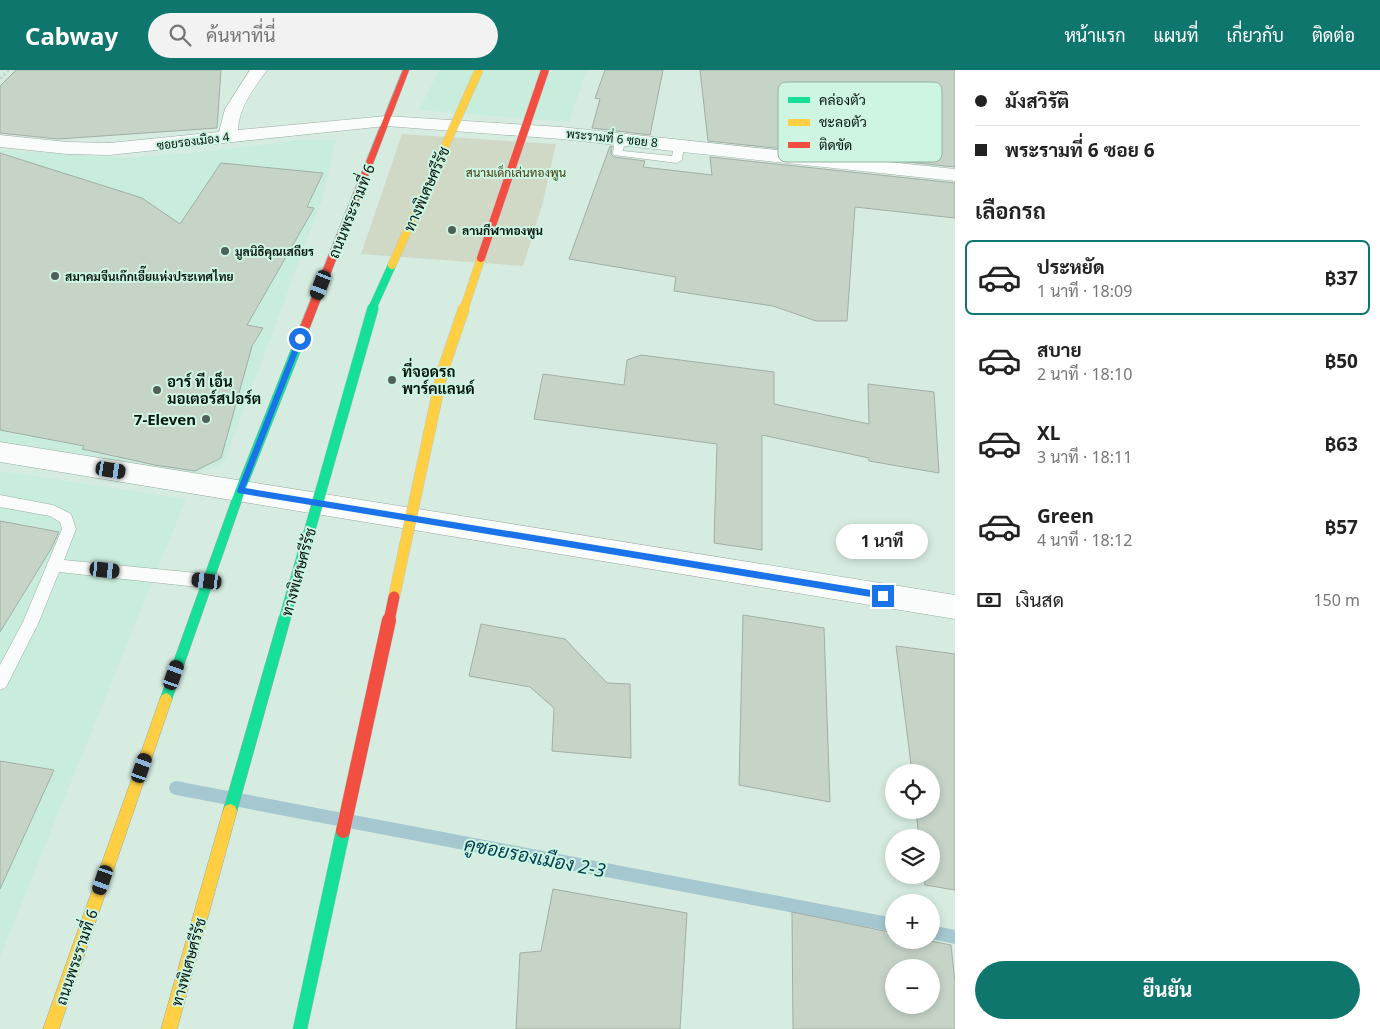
<!DOCTYPE html>
<html lang="th">
<meta charset="utf-8">
<style>
:root{--surface:#fff;--page:#f2f2f2;--text:#222;--muted:#767676;--line:#e0e0e0;--accent:#0f766e}
body{margin:0;font-family:"Noto Sans",Sarabun,sans-serif;background:var(--page);color:var(--text);height:100vh;display:flex;flex-direction:column;font-size:19px;white-space:nowrap}
*{box-sizing:border-box;margin:0}
p{font-size:16px;color:var(--muted)}
.icon{flex:none;width:28px;height:28px;fill:none;stroke:currentColor;stroke-width:2;stroke-linecap:round;stroke-linejoin:round}
.map{position:relative;flex:1;overflow:hidden}
.sheet{display:flex;flex-direction:column;background:var(--surface);width:425px}
.sheet>*{flex:none}
.guide{display:grid;align-content:center;height:110px;padding:0 20px;background:var(--surface)}
.controls{position:absolute;left:885px;top:694px;display:grid;gap:10px}
.controls a{display:grid;place-items:center;width:55px;height:55px;border-radius:50%;background:var(--surface);box-shadow:0 2px 8px #0003;font-size:25px}
.end{position:absolute;width:22px;height:22px;margin:-11px;border:6px solid #1a73e8;background:#fff;box-shadow:0 0 0 2px #fff}
.from{border-radius:50%}
.bubble{position:absolute;height:35px;border-radius:18px;background:var(--surface);box-shadow:0 2px 8px #0003;font-size:16px;font-weight:700;line-height:35px;text-align:center}
.car{position:absolute;width:15px;height:30px;margin:-15px -8px;border-radius:6px;box-shadow:0 0 4px 1px #0007;background:linear-gradient(#222 24%,#8ab4d8 0 40%,#222 0 76%,#8ab4d8 0 86%,#222 0)}
.guide b{display:flex;align-items:center;gap:18px;height:48px;font-size:19px}
.guide b+b{border-top:1px solid var(--line)}
.guide i{width:12px;height:12px;background:var(--text)}
ul{padding:0;list-style:none}
li{display:flex;align-items:center;gap:15px;height:75px;margin:0 10px 8px;padding:0 10px;border:2px solid transparent;border-radius:8px}
li div{flex:1}
li b{display:block;font-size:19px}
li em{font-style:normal;font-weight:700}
li.on{border-color:var(--accent)}
li>.icon{width:45px;height:45px;stroke-width:1.5}
h2{padding:0 20px;font-size:22px;line-height:60px}
.pay{display:flex;align-items:center;gap:12px;height:55px;padding:0 20px;font-size:19px}
.pay p{margin-inline-start:auto}
.cta{display:flex;gap:10px;margin-top:auto;padding:10px 20px}
.cta a{flex:1;height:58px;border-radius:30px;background:var(--accent);color:#fff;font-size:20px;font-weight:700;line-height:58px;text-align:center}
header{display:flex;align-items:center;gap:30px;box-sizing:border-box;height:70px;padding:0 25px;background:var(--accent);color:#fff}
header strong{font-size:24px}
nav{display:flex;gap:28px;margin-inline-start:auto;font-size:18px}
.search{width:350px;height:45px;background:var(--page);display:flex;align-items:center;gap:12px;box-sizing:border-box;padding:0 18px;border-radius:28px;color:var(--muted);font-size:19px}
main{display:flex;flex:1;min-height:0}
.map>svg:first-child{display:block}
.built{fill:#c8eddc}
.green{fill:#d0d9c6}
.lines{fill:none;stroke-linecap:round;stroke-linejoin:round}
.stream{fill:#a4c7d0;fill-rule:evenodd}
.building{fill:#c6d4c8;stroke:#a1aea3;fill-rule:evenodd}
.lane-casing{stroke:#9aaba3;stroke-width:1}
.street-casing{stroke:#9aaba3;stroke-width:1}
.fast-casing{stroke:#9aaba3;stroke-width:1}
.slow-casing{stroke:#9aaba3;stroke-width:1}
.jam-casing{stroke:#9aaba3;stroke-width:1}
.path{stroke:#c8cfcc;stroke-width:2.5;stroke-dasharray:2.5 2.5;stroke-linecap:butt}
.lane{fill:#f9fcfa;fill-rule:evenodd}
.street{fill:#f9fcfa;fill-rule:evenodd}
.fast{fill:#16e098;fill-rule:evenodd}
.slow{fill:#ffcf43;fill-rule:evenodd}
.jam{fill:#f24e42;fill-rule:evenodd}
.fast-bridge-far2-casing{stroke:#bfc9c5;stroke-width:9;stroke-linecap:butt}
.fast-bridge-far1-casing{stroke:#bfc9c5;stroke-width:12;stroke-linecap:butt}
.fast-bridge-casing{stroke:#bfc9c5;stroke-width:15;stroke-linecap:butt}
.slow-bridge-far1-casing{stroke:#bfc9c5;stroke-width:9;stroke-linecap:butt}
.slow-bridge-casing{stroke:#bfc9c5;stroke-width:12;stroke-linecap:butt}
.jam-bridge-far2-casing{stroke:#bfc9c5;stroke-width:9;stroke-linecap:butt}
.jam-bridge-far1-casing{stroke:#bfc9c5;stroke-width:12;stroke-linecap:butt}
.jam-bridge-casing{stroke:#bfc9c5;stroke-width:15;stroke-linecap:butt}
.fast-bridge-far2{stroke:#16e098;stroke-width:8}
.fast-bridge-far1{stroke:#16e098;stroke-width:11}
.fast-bridge{stroke:#16e098;stroke-width:14}
.slow-bridge-far1{stroke:#ffcf43;stroke-width:8}
.slow-bridge{stroke:#ffcf43;stroke-width:11}
.jam-bridge-far2{stroke:#f24e42;stroke-width:8}
.jam-bridge-far1{stroke:#f24e42;stroke-width:11}
.jam-bridge{stroke:#f24e42;stroke-width:14}
.route{fill:#1a73e8}
.poi-dot{fill:#4f6058;stroke:#cdf5e2;stroke-width:2}
.labels{text-anchor:middle;dominant-baseline:central;stroke-width:4;stroke-linejoin:round;paint-order:stroke}
.far-street-label{font-size:12px;fill:#07150f;stroke:#cdf5e2}
.far-park-label{font-size:12px;fill:#433c0d;stroke:#cdf5e2}
.far-poi-label{font-size:12px;font-weight:bold;fill:#07150f;stroke:#cdf5e2;text-anchor:start}
.street-label{font-size:15px;fill:#07150f;stroke:#cdf5e2}
.poi-label{font-size:15px;font-weight:bold;fill:#07150f;stroke:#cdf5e2;text-anchor:start}
.near-water-label{font-size:19px;font-style:italic;fill:#003c50;stroke:#cdf5e2}
.key{fill:#cdf5e2;stroke:#92b2a3;stroke-width:1}
.key-label{font-size:14px;fill:#07150f}
</style>
<header>
<strong>Cabway</strong>
<div class="search"><svg class="icon" aria-label="search" viewBox="0 0 24 24"><circle cx="10" cy="10" r="6"/><path d="M15 15l6 6"/></svg>ค้นหาที่นี่</div>
<nav><a>หน้าแรก</a><a>แผนที่</a><a>เกี่ยวกับ</a><a>ติดต่อ</a></nav>
</header>
<main>
<div class="map">
<svg width="955" height="959" viewBox="0 0 955 959">
<rect width="100%" height="100%" fill="#d6ece1"/>
<path class="built" d="M439,0H587L569,52L419,40Z
M299,70H336L322,130L224,393L190,407L0,374V80L131,88L213,81Z
M0,401L186,429L0,887Z"/>
<path class="green" d="M402,64L556,74L542,136L523,196L361,184Z"/>
<g class="lines">
<path class="stream" d="M176,711L894,848V862L176,725L171,723L169,718L171,713Z
M931,855L955,860V874L931,869Z"/>
</g>
<path class="building" d="M16,0H221L217,58L58,69L0,63V16Z
M605,0H663L650,65L592,58L600,29L595,28Z
M700,0H955V97L708,71Z
M610,76H612L611,84L614,87L645,91L643,97L712,105L710,87L955,113V148L855,137L847,251H816L773,236L674,221L676,207L569,189Z
M0,83L142,128L180,154L221,93L323,103L307,137L314,138L247,255L263,258L252,276L221,388L195,401L155,395L82,379L84,376L0,360Z
M641,285L774,302V334L869,354L868,314L934,322L939,403L869,391V388L762,365V480L714,473L717,374L534,349L543,304L624,315L627,290Z
M0,451L59,462L51,479L0,562Z
M743,545L824,558L830,732L739,715Z
M481,554L565,569L607,613L630,614L631,688L552,681L554,638L530,617L469,606Z
M896,576L955,584V820L925,815L924,805H931V768H919L916,740H931V702H912Z
M0,691L54,700L0,819Z
M553,819L687,843L680,959H516L520,883L541,881Z
M792,842L894,863V870H926L951,875L955,913V959H793ZM894,898H931V935H894Z"/>
<g class="lines">
<defs>
<path id="lane" d="M620,66L625,69L623,81L672,86L675,73H683L684,75L682,90L677,93L614,85L613,83L615,69Z
M0,425L53,435L71,444L76,459L64,490L207,504L212,506L215,511L212,516L207,518L59,502L38,554L6,617L0,620V595L23,552L62,459L60,452L50,446L0,437Z"/>
<path id="street" d="M250,0H267C254,19 239,36 238,60L386,46L561,57L955,99V111L561,69L386,56L109,85L67,84L0,77V65L67,72L109,73L219,62L225,39Z
M0,372L955,525V549L0,392Z"/>
<path id="fast" d="M305,254L310,257L245,421L172,629L170,633L166,635L162,633L160,629L235,421L300,257Z
M285,542L289,543L291,547L237,741L235,746L230,748L225,746L223,741L279,547L281,543Z"/>
<path id="slow" d="M166,623L170,625L172,629L59,959H43L160,629L162,625Z
M230,734L235,736L237,741L177,959H161L223,741L225,736Z"/>
<path id="jam" d="M403,0H409L310,257L308,259H302L300,257Z"/>
</defs>
<use href="#lane" class="lane-casing"/>
<use href="#street" class="street-casing"/>
<use href="#fast" class="fast-casing"/>
<use href="#slow" class="slow-casing"/>
<use href="#jam" class="jam-casing"/>
<path class="path" d="M0,9L9,0"/>
<use href="#lane" class="lane"/>
<use href="#street" class="street"/>
<use href="#fast" class="fast"/>
<use href="#slow" class="slow"/>
<use href="#jam" class="jam"/>
<defs>
<path id="fast-bridge-far2" d="M372,239L392,195"/>
<path id="fast-bridge-far1" d="M285,547L373,238"/>
<path id="fast-bridge" d="M300,959L343,761"/>
<path id="slow-bridge-far1" d="M392,195L479,0
M464,239L481,188"/>
<path id="slow-bridge" d="M394,527L442,303L464,238"/>
<path id="jam-bridge-far2" d="M481,188L545,0"/>
<path id="jam-bridge-far1" d="M389,551L394,527"/>
<path id="jam-bridge" d="M343,761L389,550"/>
</defs>
<use href="#fast-bridge-far2" class="fast-bridge-far2-casing"/>
<use href="#fast-bridge-far1" class="fast-bridge-far1-casing"/>
<use href="#fast-bridge" class="fast-bridge-casing"/>
<use href="#slow-bridge-far1" class="slow-bridge-far1-casing"/>
<use href="#slow-bridge" class="slow-bridge-casing"/>
<use href="#jam-bridge-far2" class="jam-bridge-far2-casing"/>
<use href="#jam-bridge-far1" class="jam-bridge-far1-casing"/>
<use href="#jam-bridge" class="jam-bridge-casing"/>
<use href="#fast-bridge-far2" class="fast-bridge-far2"/>
<use href="#fast-bridge-far1" class="fast-bridge-far1"/>
<use href="#fast-bridge" class="fast-bridge"/>
<use href="#slow-bridge-far1" class="slow-bridge-far1"/>
<use href="#slow-bridge" class="slow-bridge"/>
<use href="#jam-bridge-far2" class="jam-bridge-far2"/>
<use href="#jam-bridge-far1" class="jam-bridge-far1"/>
<use href="#jam-bridge" class="jam-bridge"/>
</g>
<path class="route" d="M297,268L303,269L245,418L883,522L888,526L883,529L238,423L237,421Z"/>
<g class="poi-dot">
<circle cx="452" cy="160" r="5"/>
<circle cx="225" cy="181" r="5"/>
<circle cx="55" cy="206" r="5"/>
<circle cx="392" cy="310" r="5"/>
<circle cx="157" cy="320" r="5"/>
<circle cx="206" cy="349" r="5"/>
</g>
<g class="labels">
<g class="far-street-label">
<text transform="translate(612 68) rotate(6)">พระรามที่ 6 ซอย 8</text>
<text transform="translate(193 71) rotate(-7)">ซอยรองเมือง 4</text>
</g>
<g class="far-park-label">
<text x="516" y="102">สนามเด็กเล่นทองพูน</text>
</g>
<g class="far-poi-label">
<text x="462" y="160">ลานกีฬาทองพูน</text>
<text x="235" y="181">มูลนิธิคุณเสถียร</text>
<text x="65" y="206">สมาคมจีนเก๊กเอี๊ยแห่งประเทศไทย</text>
</g>
<g class="street-label">
<text transform="translate(426 119) rotate(-66)">ทางพิเศษศรีรัช</text>
<text transform="translate(351 141) rotate(-68)">ถนนพระรามที่ 6</text>
<text transform="translate(298 502) rotate(-74)">ทางพิเศษศรีรัช</text>
<text transform="translate(76 887) rotate(-71)">ถนนพระรามที่ 6</text>
<text transform="translate(188 892) rotate(-74)">ทางพิเศษศรีรัช</text>
</g>
<g class="poi-label">
<text x="402" y="301">ที่จอดรถ<tspan x="402" dy="17">พาร์คแลนด์</tspan></text>
<text x="167" y="311">อาร์ ที เอ็น<tspan x="167" dy="17">มอเตอร์สปอร์ต</tspan></text>
<text x="196" y="349" text-anchor="end">7-Eleven</text>
</g>
<g class="near-water-label">
<text transform="translate(535 787) rotate(11)">คูซอยรองเมือง 2-3</text>
</g>
</g>
<rect x="778" y="12" width="164" height="80" rx="8" class="key"/>
<rect x="788" y="27" width="22" height="6" fill="#16e098"/>
<rect x="788" y="49" width="22" height="7" fill="#ffcf43"/>
<rect x="788" y="72" width="22" height="6" fill="#f24e42"/>
<g class="key-label">
<text x="819" y="35">คล่องตัว</text>
<text x="819" y="57">ชะลอตัว</text>
<text x="819" y="80">ติดขัด</text>
</g>
</svg>
<div class="controls">
<a><svg class="icon" aria-label="locate" viewBox="0 0 24 24"><circle cx="12" cy="12" r="6"/><path d="M12 2v4M12 18v4M2 12h4M18 12h4"/></svg></a>
<a><svg class="icon" aria-label="layers" viewBox="0 0 24 24"><path d="M12 4l9 5-9 5-9-5zM3 14l9 5 9-5"/></svg></a>
<a>+</a>
<a>−</a>
</div>
<i class="end from" style="left:300px;top:269px"></i>
<i class="end" style="left:883px;top:526px"></i>
<div class="bubble" style="left:836px;top:454px;width:92px">1 นาที</div>
<i class="car" style="left:321px;top:215px;rotate:201deg"></i>
<i class="car" style="left:111px;top:400px;rotate:99deg"></i>
<i class="car" style="left:105px;top:500px;rotate:96deg"></i>
<i class="car" style="left:207px;top:511px;rotate:277deg"></i>
<i class="car" style="left:174px;top:605px;rotate:19deg"></i>
<i class="car" style="left:142px;top:698px;rotate:19deg"></i>
<i class="car" style="left:103px;top:810px;rotate:199deg"></i>
</div>
<section class="sheet">
<div class="guide">
<b><i class="from"></i>มังสวิรัติ</b>
<b><i></i>พระรามที่ 6 ซอย 6</b>
</div>
<h2>เลือกรถ</h2>
<ul>
<li class="on"><svg class="icon" aria-label="car" viewBox="0 0 24 24"><path d="M5 17H2v-5l4-1 3-4h7l3 4 3 1v5h-3M9 17h6M6 11h13"/><circle cx="7" cy="17" r="2"/><circle cx="17" cy="17" r="2"/></svg><div><b>ประหยัด</b><p>1 นาที · 18:09</p></div><em>฿37</em></li>
<li><svg class="icon" aria-label="car" viewBox="0 0 24 24"><path d="M5 17H2v-5l4-1 3-4h7l3 4 3 1v5h-3M9 17h6M6 11h13"/><circle cx="7" cy="17" r="2"/><circle cx="17" cy="17" r="2"/></svg><div><b>สบาย</b><p>2 นาที · 18:10</p></div><em>฿50</em></li>
<li><svg class="icon" aria-label="car" viewBox="0 0 24 24"><path d="M5 17H2v-5l4-1 3-4h7l3 4 3 1v5h-3M9 17h6M6 11h13"/><circle cx="7" cy="17" r="2"/><circle cx="17" cy="17" r="2"/></svg><div><b>XL</b><p>3 นาที · 18:11</p></div><em>฿63</em></li>
<li><svg class="icon" aria-label="car" viewBox="0 0 24 24"><path d="M5 17H2v-5l4-1 3-4h7l3 4 3 1v5h-3M9 17h6M6 11h13"/><circle cx="7" cy="17" r="2"/><circle cx="17" cy="17" r="2"/></svg><div><b>Green</b><p>4 นาที · 18:12</p></div><em>฿57</em></li>
</ul>
<div class="pay"><svg class="icon" aria-label="cash" viewBox="0 0 24 24"><path d="M3 7h18v10H3z"/><circle cx="12" cy="12" r="2"/></svg>เงินสด<p>150 m</p></div>
<div class="cta"><a>ยืนยัน</a></div>
</section>
</main>
